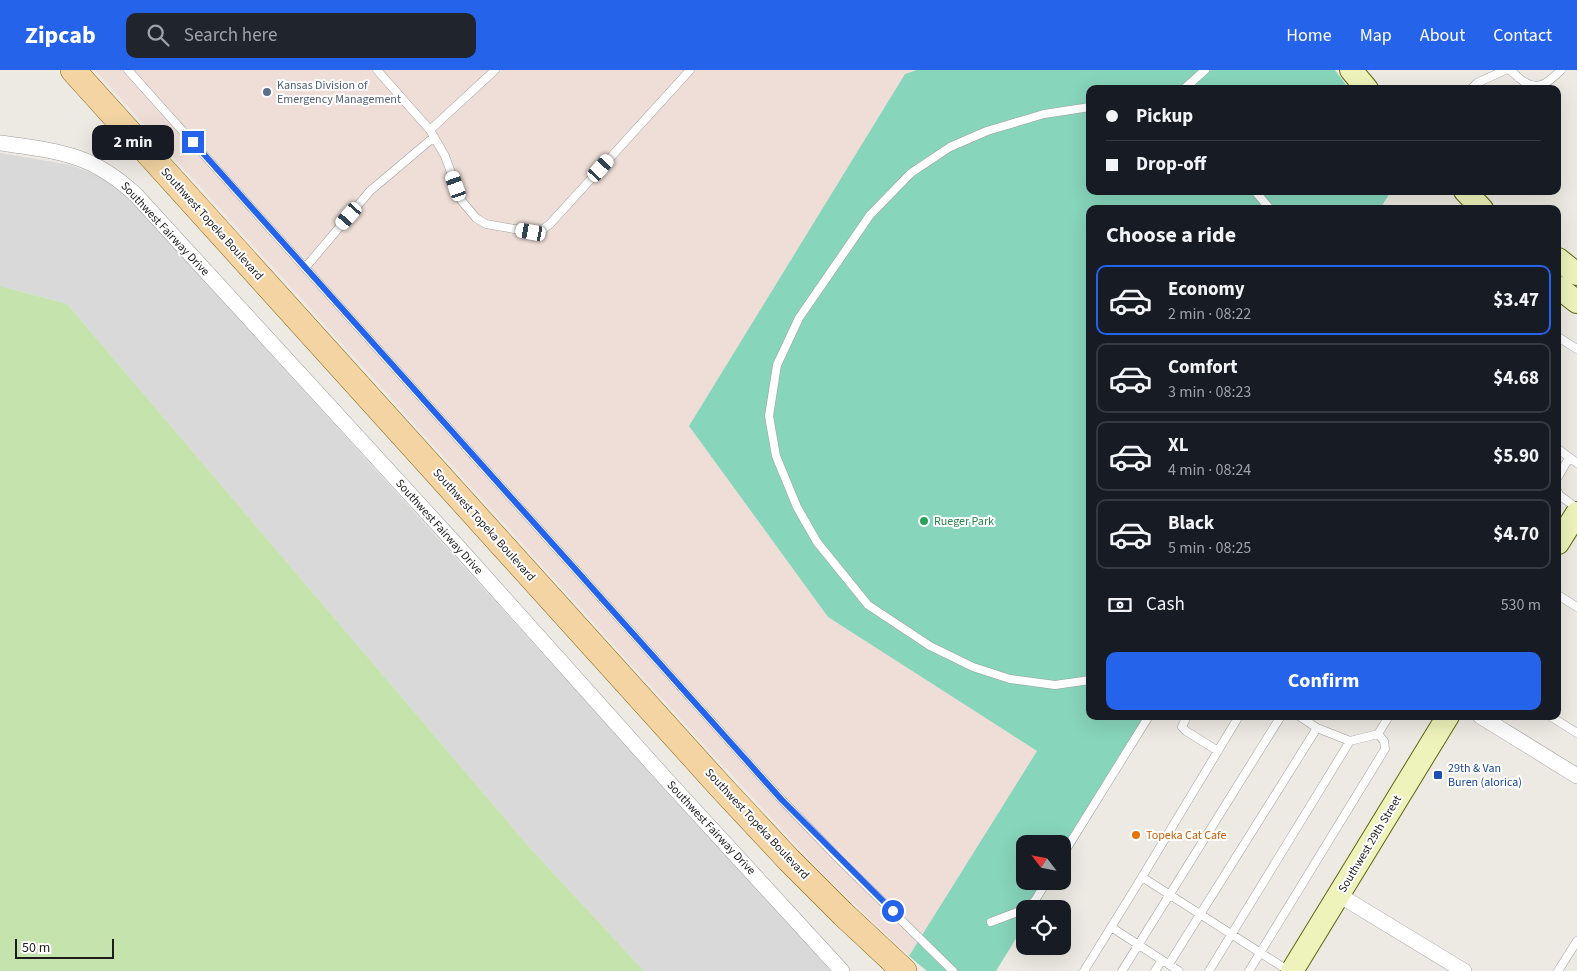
<!DOCTYPE html>
<meta charset="utf-8">
<style>
:root{--surface:#171b24;--page:#20242c;--text:#f1f3f6;--muted:#9ea1a6;--line:#363941;--accent:#2563eb}
body{margin:0;font-family:"Source Sans 3",sans-serif;background:var(--page);color:var(--text);height:100vh;display:flex;flex-direction:column;font-size:19px;white-space:nowrap}
*{box-sizing:border-box;margin:0}
p{font-size:16px;color:var(--muted)}
.icon{flex:none;width:28px;height:28px;fill:none;stroke:currentColor;stroke-width:2;stroke-linecap:round;stroke-linejoin:round}
.map{position:relative;flex:1;overflow:hidden}
.side{position:absolute;left:1086px;top:135px;width:475px;height:515px;display:flex;flex-direction:column;background:var(--surface);border-radius:10px;box-shadow:0 5px 20px #0002}
.side>*{flex:none}
.hud{position:absolute;left:1086px;top:15px;width:475px;height:110px;border-radius:10px;box-shadow:0 5px 20px #0002;display:grid;align-content:center;height:110px;padding:0 20px;background:var(--surface)}
.needle{width:32px;rotate:302deg}
.controls{position:absolute;left:1016px;top:765px;display:grid;gap:10px}
.controls a{display:grid;place-items:center;width:55px;height:55px;border-radius:10px;background:var(--surface);box-shadow:0 5px 20px #0002;font-size:25px}
.scale{position:absolute;left:15px;bottom:12px;width:99px;box-sizing:border-box;padding-left:5px;border:2px solid #1c1c1c;border-top:0;font-size:14px;line-height:18px;white-space:nowrap;color:#1c1c1c;-webkit-text-stroke:4px #fff;paint-order:stroke}
.end{position:absolute;width:22px;height:22px;margin:-11px;border:6px solid #2563eb;background:#fff;box-shadow:0 0 0 2px #fff}
.from{border-radius:50%}
.bubble{position:absolute;height:35px;border-radius:10px;background:var(--surface);box-shadow:0 5px 20px #0002;font-size:16px;font-weight:700;line-height:35px;text-align:center}
.car{position:absolute;width:15px;height:30px;margin:-15px -8px;border-radius:6px;box-shadow:0 0 4px 1px #0007;background:linear-gradient(#fff 24%,#345 0 40%,#fff 0 76%,#345 0 86%,#fff 0)}
.hud b{display:flex;align-items:center;gap:18px;height:48px;font-size:19px}
.hud b+b{border-top:1px solid var(--line)}
.hud i{width:12px;height:12px;background:var(--text)}
ul{padding:0;list-style:none}
li{display:flex;align-items:center;gap:15px;height:70px;margin:0 10px 8px;padding:0 10px;border:2px solid var(--line);border-radius:10px}
li div{flex:1}
li b{display:block;font-size:19px}
li em{font-style:normal;font-weight:700}
li.selected{border-color:var(--accent)}
li>.icon{width:45px;height:45px;stroke-width:1.5}
h2{padding:0 20px;font-size:22px;line-height:60px}
.pay{display:flex;align-items:center;gap:12px;height:55px;padding:0 20px;font-size:19px}
.pay p{margin-inline-start:auto}
.button{display:flex;gap:10px;margin-top:auto;padding:10px 20px}
.button a{flex:1;height:58px;border-radius:10px;background:var(--accent);color:#fff;font-size:20px;font-weight:700;line-height:58px;text-align:center}
header{display:flex;align-items:center;gap:30px;box-sizing:border-box;height:70px;padding:0 25px;background:var(--accent);color:#fff}
header strong{font-size:24px}
nav{display:flex;gap:28px;margin-inline-start:auto;font-size:18px}
.search{width:350px;height:45px;background:var(--page);display:flex;align-items:center;gap:12px;box-sizing:border-box;padding:0 18px;border-radius:10px;color:var(--muted);font-size:19px}
.map>svg:first-child{display:block}
.residential{fill:#dad9d9}
.military{fill:#eeded7}
.grass{fill:#c4e3ad}
.pitch{fill:#87d5bb}
.lines{fill:none;stroke-linecap:round;stroke-linejoin:round}
.service-casing{stroke:#a0a0a0;stroke-width:9}
.minor-casing{stroke:#a0a0a0;stroke-width:16}
.secondary-casing{stroke:#59680e;stroke-width:24}
.primary-casing{stroke:#87660d;stroke-width:26}
.service{stroke:#fff;stroke-width:8}
.minor{stroke:#fff;stroke-width:15}
.secondary{stroke:#edf3ba;stroke-width:22}
.primary{stroke:#f3d4a2;stroke-width:25}
.route{stroke:#2563eb;stroke-width:6}
.service-dot{fill:#5c6f8a;stroke:#fff;stroke-width:2}
.leisure-dot{fill:#2e9e5b;stroke:#fff;stroke-width:2}
.transit-dot{fill:#1a4fb4;stroke:#fff;stroke-width:2}
.food-dot{fill:#e8710a;stroke:#fff;stroke-width:2}
.labels{text-anchor:middle;dominant-baseline:central;stroke-width:4;stroke-linejoin:round;paint-order:stroke}
.service-label{font-size:12px;fill:#4e5e75;stroke:#fff;text-anchor:start}
.street-label{font-size:12px;fill:#1c1c1c;stroke:#fff}
.leisure-label{font-size:12px;fill:#27864d;stroke:#fff;text-anchor:start}
.transit-label{font-size:12px;fill:#164399;stroke:#fff;text-anchor:start}
.food-label{font-size:12px;fill:#c56008;stroke:#fff;text-anchor:start}
</style>
<header>
<strong>Zipcab</strong>
<div class="search"><svg class="icon" aria-label="search" viewBox="0 0 24 24"><circle cx="10" cy="10" r="6"/><path d="M15 15l6 6"/></svg>Search here</div>
<nav><a>Home</a><a>Map</a><a>About</a><a>Contact</a></nav>
</header>
<div class="map">
<svg width="1577" height="901" viewBox="0 0 1577 901">
<rect width="100%" height="100%" fill="#edeae3"/>
<path class="residential" d="M0,83L71,95L105,109L129,128L831,901H644L530,778L67,234L0,216Z"/>
<path class="military" d="M95,0H917L905,4L689,356L828,547L1037,681L909,886L825,806L696,666Z"/>
<path class="grass" d="M0,216L67,234L530,778L644,901H0Z"/>
<path class="pitch" d="M917,0H1335L1349,19H1090V121H1391L1380,139H1090V646H1153L1063,793L1062,774H1025V811H1052L1035,839H1025V854L996,901H927L909,886L1037,681L828,547L689,356L905,4Z"/>
<g class="lines">
<defs>
<path id="service" d="M128,0L782,730L838,788L953,901
M377,0L430,60L445,86L461,130L476,148L486,154L531,162L542,160L550,154L690,0
M1509,0C1514,2 1515,5 1519,8C1537,23 1547,14 1561,0
M1184,19L1205,0
M1471,19L1477,13L1505,0
M1090,37L1044,44L987,61L950,77L911,103L870,145L799,248L777,295L769,346L776,386L797,437L817,472L868,535L930,576L973,597L1010,609L1055,615L1090,610
M430,60L495,0
M1255,121L1270,139
M305,198L370,121L434,67
M1558,267L1577,279
M1558,379L1577,393
M1558,407L1569,388
M1558,422L1559,425L1577,438
M1558,525L1577,537
M1187,646L1182,657L1186,661L1218,681
M1299,646L1317,658L1350,671L1378,664L1389,646
M1550,646L1577,663
M1062,786L1149,646
M1142,807L1289,901
M1026,839L1034,832L1047,811
M991,852L1025,839
M1111,857L1179,901
M1169,894L1317,658
M1084,901L1142,807L1239,646
M1122,901L1281,646
M1155,901L1162,890
M1209,901L1350,671
M1249,901L1385,679L1384,671L1378,664
M1558,901L1577,871"/>
<path id="minor" d="M0,73C58,81 91,83 136,125L452,470L665,708L842,901
M1480,646L1577,706
M1339,825L1464,901"/>
<path id="secondary" d="M1351,0L1367,19
M1465,121L1482,139
M1558,189L1577,204
M1558,217L1577,232
M1558,473L1577,443
M1292,901L1448,646"/>
<path id="primary" d="M73,0L720,716L789,790L843,844L904,901"/>
</defs>
<use href="#service" class="service-casing"/>
<use href="#minor" class="minor-casing"/>
<use href="#secondary" class="secondary-casing"/>
<use href="#primary" class="primary-casing"/>
<use href="#service" class="service"/>
<use href="#minor" class="minor"/>
<use href="#secondary" class="secondary"/>
<use href="#primary" class="primary"/>
</g>
<g class="lines">
<path class="route" d="M193,72L782,730L893,841"/>
</g>
<circle class="service-dot" cx="267" cy="22" r="5"/>
<circle class="leisure-dot" cx="924" cy="451" r="5"/>
<rect class="transit-dot" x="1433" y="700" width="10" height="10" rx="2.5"/>
<circle class="food-dot" cx="1136" cy="765" r="5"/>
<g class="labels">
<g class="service-label">
<text x="277" y="15">Kansas Division of<tspan x="277" dy="14">Emergency Management</tspan></text>
</g>
<g class="street-label">
<text transform="translate(212 154) rotate(48)">Southwest Topeka Boulevard</text>
<text transform="translate(165 159) rotate(47)">Southwest Fairway Drive</text>
<text transform="translate(484 455) rotate(48)">Southwest Topeka Boulevard</text>
<text transform="translate(439 457) rotate(48)">Southwest Fairway Drive</text>
<text transform="translate(757 754) rotate(47)">Southwest Topeka Boulevard</text>
<text transform="translate(711 758) rotate(47)">Southwest Fairway Drive</text>
<text transform="translate(1370 774) rotate(-59)">Southwest 29th Street</text>
</g>
<g class="leisure-label">
<text x="934" y="451">Rueger Park</text>
</g>
<g class="transit-label">
<text x="1448" y="698">29th &amp; Van<tspan x="1448" dy="14">Buren (alorica)</tspan></text>
</g>
<g class="food-label">
<text x="1146" y="765">Topeka Cat Cafe</text>
</g>
</g>
</svg>
<div class="controls">
<a><svg class="needle" viewBox="-14 -14 28 28"><path d="M0-13l5 13h-10z" fill="#e53935"/><path d="M0 13l5-13h-10z" fill="#9ea1a6"/></svg></a>
<a><svg class="icon" aria-label="locate" viewBox="0 0 24 24"><circle cx="12" cy="12" r="6"/><path d="M12 2v4M12 18v4M2 12h4M18 12h4"/></svg></a>
</div>
<div class="scale">50 m</div>
<i class="end from" style="left:893px;top:841px"></i>
<i class="end" style="left:193px;top:72px"></i>
<div class="bubble" style="left:92px;top:55px;width:82px">2 min</div>
<i class="car" style="left:601px;top:98px;rotate:42deg"></i>
<i class="car" style="left:456px;top:116px;rotate:341deg"></i>
<i class="car" style="left:349px;top:146px;rotate:221deg"></i>
<i class="car" style="left:531px;top:162px;rotate:280deg"></i>
<div class="hud">
<b><i class="from"></i>Pickup</b>
<b><i></i>Drop-off</b>
</div>
<section class="side">
<h2>Choose a ride</h2>
<ul>
<li class="selected"><svg class="icon" aria-label="car" viewBox="0 0 24 24"><path d="M5 17H2v-5l4-1 3-4h7l3 4 3 1v5h-3M9 17h6M6 11h13"/><circle cx="7" cy="17" r="2"/><circle cx="17" cy="17" r="2"/></svg><div><b>Economy</b><p>2 min · 08:22</p></div><em>$3.47</em></li>
<li><svg class="icon" aria-label="car" viewBox="0 0 24 24"><path d="M5 17H2v-5l4-1 3-4h7l3 4 3 1v5h-3M9 17h6M6 11h13"/><circle cx="7" cy="17" r="2"/><circle cx="17" cy="17" r="2"/></svg><div><b>Comfort</b><p>3 min · 08:23</p></div><em>$4.68</em></li>
<li><svg class="icon" aria-label="car" viewBox="0 0 24 24"><path d="M5 17H2v-5l4-1 3-4h7l3 4 3 1v5h-3M9 17h6M6 11h13"/><circle cx="7" cy="17" r="2"/><circle cx="17" cy="17" r="2"/></svg><div><b>XL</b><p>4 min · 08:24</p></div><em>$5.90</em></li>
<li><svg class="icon" aria-label="car" viewBox="0 0 24 24"><path d="M5 17H2v-5l4-1 3-4h7l3 4 3 1v5h-3M9 17h6M6 11h13"/><circle cx="7" cy="17" r="2"/><circle cx="17" cy="17" r="2"/></svg><div><b>Black</b><p>5 min · 08:25</p></div><em>$4.70</em></li>
</ul>
<div class="pay"><svg class="icon" aria-label="cash" viewBox="0 0 24 24"><path d="M3 7h18v10H3z"/><circle cx="12" cy="12" r="2"/></svg>Cash<p>530 m</p></div>
<div class="button"><a>Confirm</a></div>
</section>
</div>
